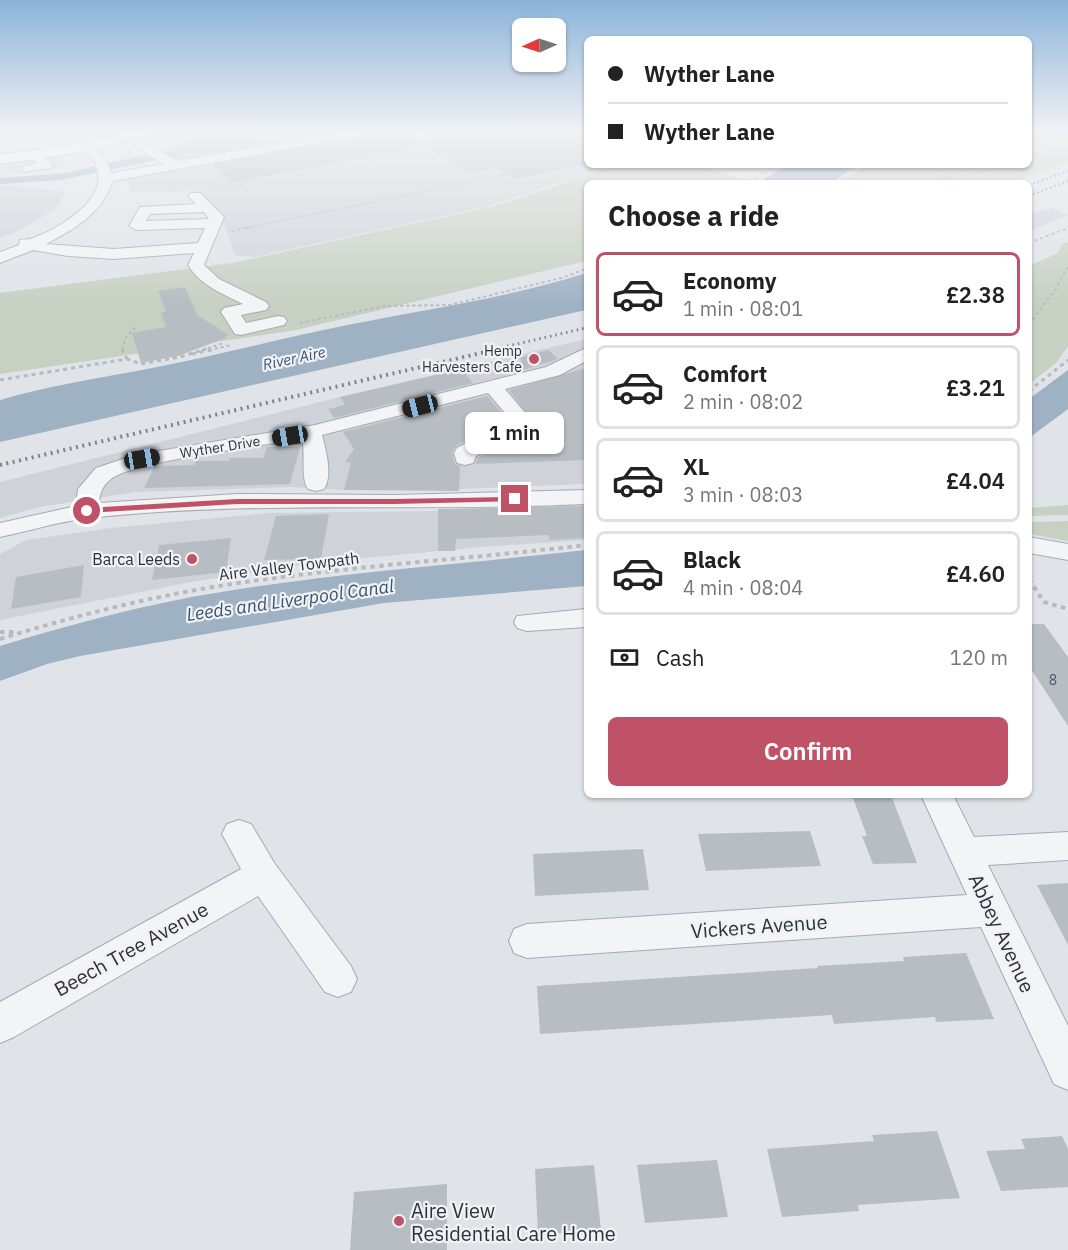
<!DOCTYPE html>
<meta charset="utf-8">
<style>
:root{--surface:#fff;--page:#f2f2f2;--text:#222;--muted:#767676;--line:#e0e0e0;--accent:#c05267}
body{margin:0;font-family:"IBM Plex Sans",sans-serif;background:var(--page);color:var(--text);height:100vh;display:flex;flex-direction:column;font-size:22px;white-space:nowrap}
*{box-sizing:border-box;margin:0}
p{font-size:20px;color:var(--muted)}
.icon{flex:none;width:33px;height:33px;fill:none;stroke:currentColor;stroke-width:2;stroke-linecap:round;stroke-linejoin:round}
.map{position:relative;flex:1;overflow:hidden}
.details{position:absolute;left:584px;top:180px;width:448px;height:618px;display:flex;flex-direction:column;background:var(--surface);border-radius:9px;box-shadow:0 2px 4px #0004}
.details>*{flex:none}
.hud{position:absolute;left:584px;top:36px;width:448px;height:132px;border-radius:9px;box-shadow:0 2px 4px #0004;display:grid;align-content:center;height:132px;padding:0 24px;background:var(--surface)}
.needle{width:39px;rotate:267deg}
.tools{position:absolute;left:512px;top:18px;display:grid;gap:12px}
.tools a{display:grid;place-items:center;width:54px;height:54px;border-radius:9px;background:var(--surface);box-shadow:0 2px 4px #0004;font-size:30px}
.end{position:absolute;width:27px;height:27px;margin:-14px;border:8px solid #c05267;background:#fff;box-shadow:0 0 0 3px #fff}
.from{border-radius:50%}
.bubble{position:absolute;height:42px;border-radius:9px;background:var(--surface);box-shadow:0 2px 4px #0004;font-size:20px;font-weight:600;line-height:42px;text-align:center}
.car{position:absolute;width:18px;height:36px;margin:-18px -9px;border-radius:8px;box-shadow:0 0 4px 2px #0007;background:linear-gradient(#222 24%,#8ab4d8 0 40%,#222 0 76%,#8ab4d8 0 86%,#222 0)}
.hud b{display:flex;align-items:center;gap:21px;height:57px;font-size:22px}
.hud b+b{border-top:2px solid var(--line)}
.hud i{width:15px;height:15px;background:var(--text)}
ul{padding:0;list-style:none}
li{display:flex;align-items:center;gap:18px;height:84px;margin:0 12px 9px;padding:0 12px;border:3px solid var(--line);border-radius:9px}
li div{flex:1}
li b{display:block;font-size:22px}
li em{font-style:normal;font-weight:600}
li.on{border-color:var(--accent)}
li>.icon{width:54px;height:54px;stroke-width:1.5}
h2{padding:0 24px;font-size:27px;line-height:72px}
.pay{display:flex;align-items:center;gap:15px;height:66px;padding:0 24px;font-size:22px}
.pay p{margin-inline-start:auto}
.cta{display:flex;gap:12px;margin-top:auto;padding:12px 24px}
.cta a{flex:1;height:69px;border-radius:9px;background:var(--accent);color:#fff;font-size:24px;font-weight:600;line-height:69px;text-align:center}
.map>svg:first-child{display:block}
.built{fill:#cfd3d9}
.green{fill:#c7d1c2}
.water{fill:#9fb2c4}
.building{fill:#b8bdc4}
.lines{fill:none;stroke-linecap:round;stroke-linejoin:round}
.minor-casing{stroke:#a6aab1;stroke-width:2}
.major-casing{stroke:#a1a8b2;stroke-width:2}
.path-far3{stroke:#b7babe;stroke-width:1.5;stroke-dasharray:2 2;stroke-linecap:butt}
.path-far2{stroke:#b7babe;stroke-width:2;stroke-dasharray:3 3;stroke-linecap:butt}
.path-far1{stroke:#b7babe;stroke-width:3;stroke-dasharray:4 4;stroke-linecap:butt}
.path{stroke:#b7babe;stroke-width:4;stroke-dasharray:4.5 4.5;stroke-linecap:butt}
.minor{fill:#f3f4f6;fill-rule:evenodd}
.major{fill:#fff;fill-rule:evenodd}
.rail-far2{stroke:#7b8490;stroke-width:2;stroke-dasharray:1.5 3;stroke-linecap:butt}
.rail-far1{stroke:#7b8490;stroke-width:3;stroke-dasharray:1.5 4;stroke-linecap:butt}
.rail{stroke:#7b8490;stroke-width:4;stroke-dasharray:2 4.5;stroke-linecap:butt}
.route{fill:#c05267}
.poi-dot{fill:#c05267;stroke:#f0f2f5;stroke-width:2}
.labels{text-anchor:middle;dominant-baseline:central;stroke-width:4.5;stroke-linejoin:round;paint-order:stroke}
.far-poi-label{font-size:14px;fill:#2b323d;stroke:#f0f2f5;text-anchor:end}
.far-street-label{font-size:14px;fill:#2b323d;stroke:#f0f2f5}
.number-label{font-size:14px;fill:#4e555f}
.far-water-label{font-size:15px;font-style:italic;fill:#39526d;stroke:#f0f2f5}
.poi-label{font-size:16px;fill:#2b323d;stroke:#f0f2f5;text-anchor:end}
.street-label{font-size:16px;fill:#2b323d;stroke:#f0f2f5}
.water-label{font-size:18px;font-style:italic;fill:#39526d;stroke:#f0f2f5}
.near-street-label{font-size:20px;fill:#2b323d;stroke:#f0f2f5}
.near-poi-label{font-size:20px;fill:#2b323d;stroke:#f0f2f5;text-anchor:start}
</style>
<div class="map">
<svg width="1068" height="1250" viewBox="0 0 1068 1250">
<rect width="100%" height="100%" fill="#e0e3e8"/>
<path class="built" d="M361,130H586V165H612L485,207L254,257L235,255L222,219L194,191L130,193L127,180L156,166Z
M54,155L72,166L26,173L0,174V167Z
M0,185L66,192L54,210L14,233L0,238Z
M1051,208L1068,215L1029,231V214Z
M586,339V484L459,489L344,490L293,487L136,492L39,507L0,518V482L340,397Z
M586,505V540L482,547L321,562L191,582L0,620V554L26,540L111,528L268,513L438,511Z"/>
<path class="green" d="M0,130H114L31,144L0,139Z
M208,130H361L172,163L155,150L171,146L172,143L168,140Z
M1029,130H1068V162L1008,183H836L860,170L862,165H1029Z
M616,165H697L744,180L739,183H586V261L296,330L0,374V293L232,263L496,206Z
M1068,242V346L1056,363L1029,384V266L1058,253L1062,244Z
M1068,505V515L1029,516V508Z
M1068,521V541L1029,534V522Z"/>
<path class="water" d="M301,130H331L181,155L59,180L0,184V178L67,173L130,158Z
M787,165H856L832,183H758Z
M586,273V310L0,442V400C47,386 94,379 142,370C211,357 278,339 347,325C427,309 508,298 586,273Z
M1068,370V409L1029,438V399Z
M586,550V586L384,603L80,656L47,664L0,681V646C72,624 146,604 221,592C342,572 465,564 586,550Z"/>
<path class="building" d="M169,130H286L287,139L200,155Z
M392,130H404L426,143L435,136L425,130H586V164L516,179L496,168L470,173L426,146L234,182L212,165Z
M185,287L197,315L229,335L225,337L226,338L178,356L141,363L132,333L166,327L161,313L166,312L158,291Z
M548,350L558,359L523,370L515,363L522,361L519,358Z
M586,368V460L475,464L478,458L516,436L528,415L509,390Z
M462,369L473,383L334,418L328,409L345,405L340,397Z
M487,396L503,414L498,424L456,446L452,452L455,464L460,466L459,491L344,490L351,463L345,462L354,449L343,432Z
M267,447H300L290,484L144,488L155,466L194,465L196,461H229L230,458H263Z
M586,506V538L549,540V535L456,539L455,551H438V509Z
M329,514L321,559L264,560L276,516Z
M231,538L226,572L152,580L159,545Z
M84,565L81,597L11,609L16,577Z
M1029,624H1044L1068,657V726L1029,666Z
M852,795H891L917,863L873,864L862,836H867Z
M810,831L821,866L706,871L698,834Z
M643,849L649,890L535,896L533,854Z
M1068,883V945L1037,885Z
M966,953L994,1019L936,1022L935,1017L834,1024L832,1015L540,1034L537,986L818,968L817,966L904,961L903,957Z
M937,1131L960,1198L858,1205L859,1211L782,1217L767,1149L874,1141L872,1135Z
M1062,1136L1068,1149V1187L1001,1191L986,1151L1025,1149L1021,1139Z
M717,1160L728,1217L645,1223L637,1165Z
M594,1165L601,1230L538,1235L535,1169Z
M447,1184V1250H350L354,1192Z"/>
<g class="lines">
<defs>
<path id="minor" d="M354,130H380L374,133L113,181C102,213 75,229 46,244L114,249L198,243L205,228L136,230L129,226L140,207L196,204L188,196L190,193H200L224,217L204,265L219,279L266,302L269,306L266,310L241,315L246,323L278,316L284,317L287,321L284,325L241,335L235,334L221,312L224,308L243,304C223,294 200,285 188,265L194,253L114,259L68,256L33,250L0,263V252L19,245L20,240C25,239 29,240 33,238C56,230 104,202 98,173C97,165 95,159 87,154C73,145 49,156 38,146L40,143C67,137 104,142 111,173L163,164L136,147V141L140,140L177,161ZM204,212L209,219L146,221L150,214Z
M406,130H421L433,137L427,141Z
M35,151L51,162L53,165L51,168L24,172L23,169L24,166L37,163L29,155Z
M586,348V361L560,375L505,389L526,414L515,434L476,456L473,463L465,465L457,463L454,453L457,448L500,426L506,414L488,393L322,435C326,450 333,476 324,489L316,491L308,489C300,477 306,454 302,439C267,445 133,461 111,479C102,486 100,493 99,503L237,494L395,495L586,490V504C421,512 254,500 89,518C60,521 29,531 0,537V523L76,506L78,489L96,468L135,455L315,425L546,367Z
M1029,537L1068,544V560L1029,553Z
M586,609V627L527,631L517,628L514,622L517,616Z
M921,795H953L974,837L1068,832V860L988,865L1068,1026V1090L1054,1084L981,927L527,958L514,953L509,941L514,929L527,924L967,895Z
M239,820L251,824L275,864L351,966L357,979L351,992L338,997L325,992L258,896L14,1037L0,1043V1002L241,869L222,834L227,824Z"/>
<path id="major" d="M136,130H161L159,133L65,155L0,164V154L65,147Z"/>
</defs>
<use href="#minor" class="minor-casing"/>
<use href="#major" class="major-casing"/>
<path class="path-far3" d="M238,135L248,130
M1029,153L1037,154
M1045,155L1068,154
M1029,157L1045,155L1040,133L1045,130
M366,158L371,161
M929,165L940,179
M307,168L313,172
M221,175L234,185
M257,178L262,182
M748,183L777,165
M846,183L867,169L869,165
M953,183L940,179L982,173L1009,165
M212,186H243
M247,228L513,173"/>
<path class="path-far2" d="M232,231L255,226
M1029,243L1068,228
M300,323L385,306L450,305L561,278L586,269
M1029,324L1055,290L1068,267
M122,350L126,337L136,327
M202,350L224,343
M209,350L232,345"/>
<path class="path-far1" d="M122,349L127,359
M192,354L216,349
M0,380L127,359L141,364L180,357L206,349
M1029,391L1068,360"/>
<path class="path" d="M1029,579L1044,602L1068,609
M0,632H17
M0,639C68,618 137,600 207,588C332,567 460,560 586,545"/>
<use href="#minor" class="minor"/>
<use href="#major" class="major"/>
<path class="rail-far2" d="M1029,185L1068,171
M1029,196L1068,181"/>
<path class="rail-far1" d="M491,350L586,328"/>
<path class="rail" d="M0,465L498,349"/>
</g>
<linearGradient id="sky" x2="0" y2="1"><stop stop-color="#8bb3da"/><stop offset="0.43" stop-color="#f1f2f5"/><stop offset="1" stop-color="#f1f2f5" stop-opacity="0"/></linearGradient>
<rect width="1068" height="305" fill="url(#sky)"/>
<path class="route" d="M515,497H518V501L395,504H237L87,513L82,511L87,508L237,499H395Z"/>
<g class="poi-dot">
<circle cx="534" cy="359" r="6"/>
<circle cx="192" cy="559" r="6"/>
<circle cx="399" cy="1221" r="6"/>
</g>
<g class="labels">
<g class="far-poi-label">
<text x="522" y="351">Hemp<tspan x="522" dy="16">Harvesters Cafe</tspan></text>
</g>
<g class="far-street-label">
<text transform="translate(220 447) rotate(-9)">Wyther Drive</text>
</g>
<g class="number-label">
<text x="1053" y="680">8</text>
</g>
<g class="far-water-label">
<text transform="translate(294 358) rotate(-12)">River Aire</text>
</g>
<g class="poi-label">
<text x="180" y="559">Barca Leeds</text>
</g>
<g class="street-label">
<text transform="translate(289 566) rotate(-7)">Aire Valley Towpath</text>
</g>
<g class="water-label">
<text transform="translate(290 600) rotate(-8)">Leeds and Liverpool Canal</text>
</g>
<g class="near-street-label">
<text transform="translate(759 926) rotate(-4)">Vickers Avenue</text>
<text transform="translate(1002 933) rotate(65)">Abbey Avenue</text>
<text transform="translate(131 949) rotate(-29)">Beech Tree Avenue</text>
</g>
<g class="near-poi-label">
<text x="411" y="1210">Aire View<tspan x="411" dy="23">Residential Care Home</tspan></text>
</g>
</g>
</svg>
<div class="tools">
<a><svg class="needle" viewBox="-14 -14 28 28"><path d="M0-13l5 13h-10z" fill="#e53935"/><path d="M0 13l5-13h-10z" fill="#767676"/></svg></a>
</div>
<i class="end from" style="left:87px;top:511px"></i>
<i class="end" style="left:515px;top:499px"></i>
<div class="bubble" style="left:465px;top:412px;width:99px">1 min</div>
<i class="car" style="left:420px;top:406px;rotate:256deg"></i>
<i class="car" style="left:290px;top:436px;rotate:261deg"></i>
<i class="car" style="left:142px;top:459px;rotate:81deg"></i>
<div class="hud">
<b><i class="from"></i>Wyther Lane</b>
<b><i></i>Wyther Lane</b>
</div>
<section class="details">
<h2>Choose a ride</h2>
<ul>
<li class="on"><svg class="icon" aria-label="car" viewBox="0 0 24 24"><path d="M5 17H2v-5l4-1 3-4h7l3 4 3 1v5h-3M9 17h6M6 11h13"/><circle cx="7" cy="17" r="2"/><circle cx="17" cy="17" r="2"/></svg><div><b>Economy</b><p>1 min · 08:01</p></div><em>£2.38</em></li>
<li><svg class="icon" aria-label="car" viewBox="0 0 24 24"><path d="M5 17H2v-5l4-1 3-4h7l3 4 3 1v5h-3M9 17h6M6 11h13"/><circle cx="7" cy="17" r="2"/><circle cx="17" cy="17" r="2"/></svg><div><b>Comfort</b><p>2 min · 08:02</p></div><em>£3.21</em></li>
<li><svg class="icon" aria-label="car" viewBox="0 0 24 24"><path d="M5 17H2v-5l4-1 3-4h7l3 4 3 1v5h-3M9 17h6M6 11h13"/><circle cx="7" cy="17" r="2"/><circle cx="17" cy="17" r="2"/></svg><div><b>XL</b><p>3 min · 08:03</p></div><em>£4.04</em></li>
<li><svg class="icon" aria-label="car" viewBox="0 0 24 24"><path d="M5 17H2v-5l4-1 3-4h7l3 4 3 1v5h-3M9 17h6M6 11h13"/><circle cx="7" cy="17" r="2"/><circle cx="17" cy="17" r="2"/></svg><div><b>Black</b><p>4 min · 08:04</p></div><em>£4.60</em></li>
</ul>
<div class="pay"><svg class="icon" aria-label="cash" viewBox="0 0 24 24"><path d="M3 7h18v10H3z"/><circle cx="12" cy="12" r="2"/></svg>Cash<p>120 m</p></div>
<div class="cta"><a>Confirm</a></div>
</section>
</div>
